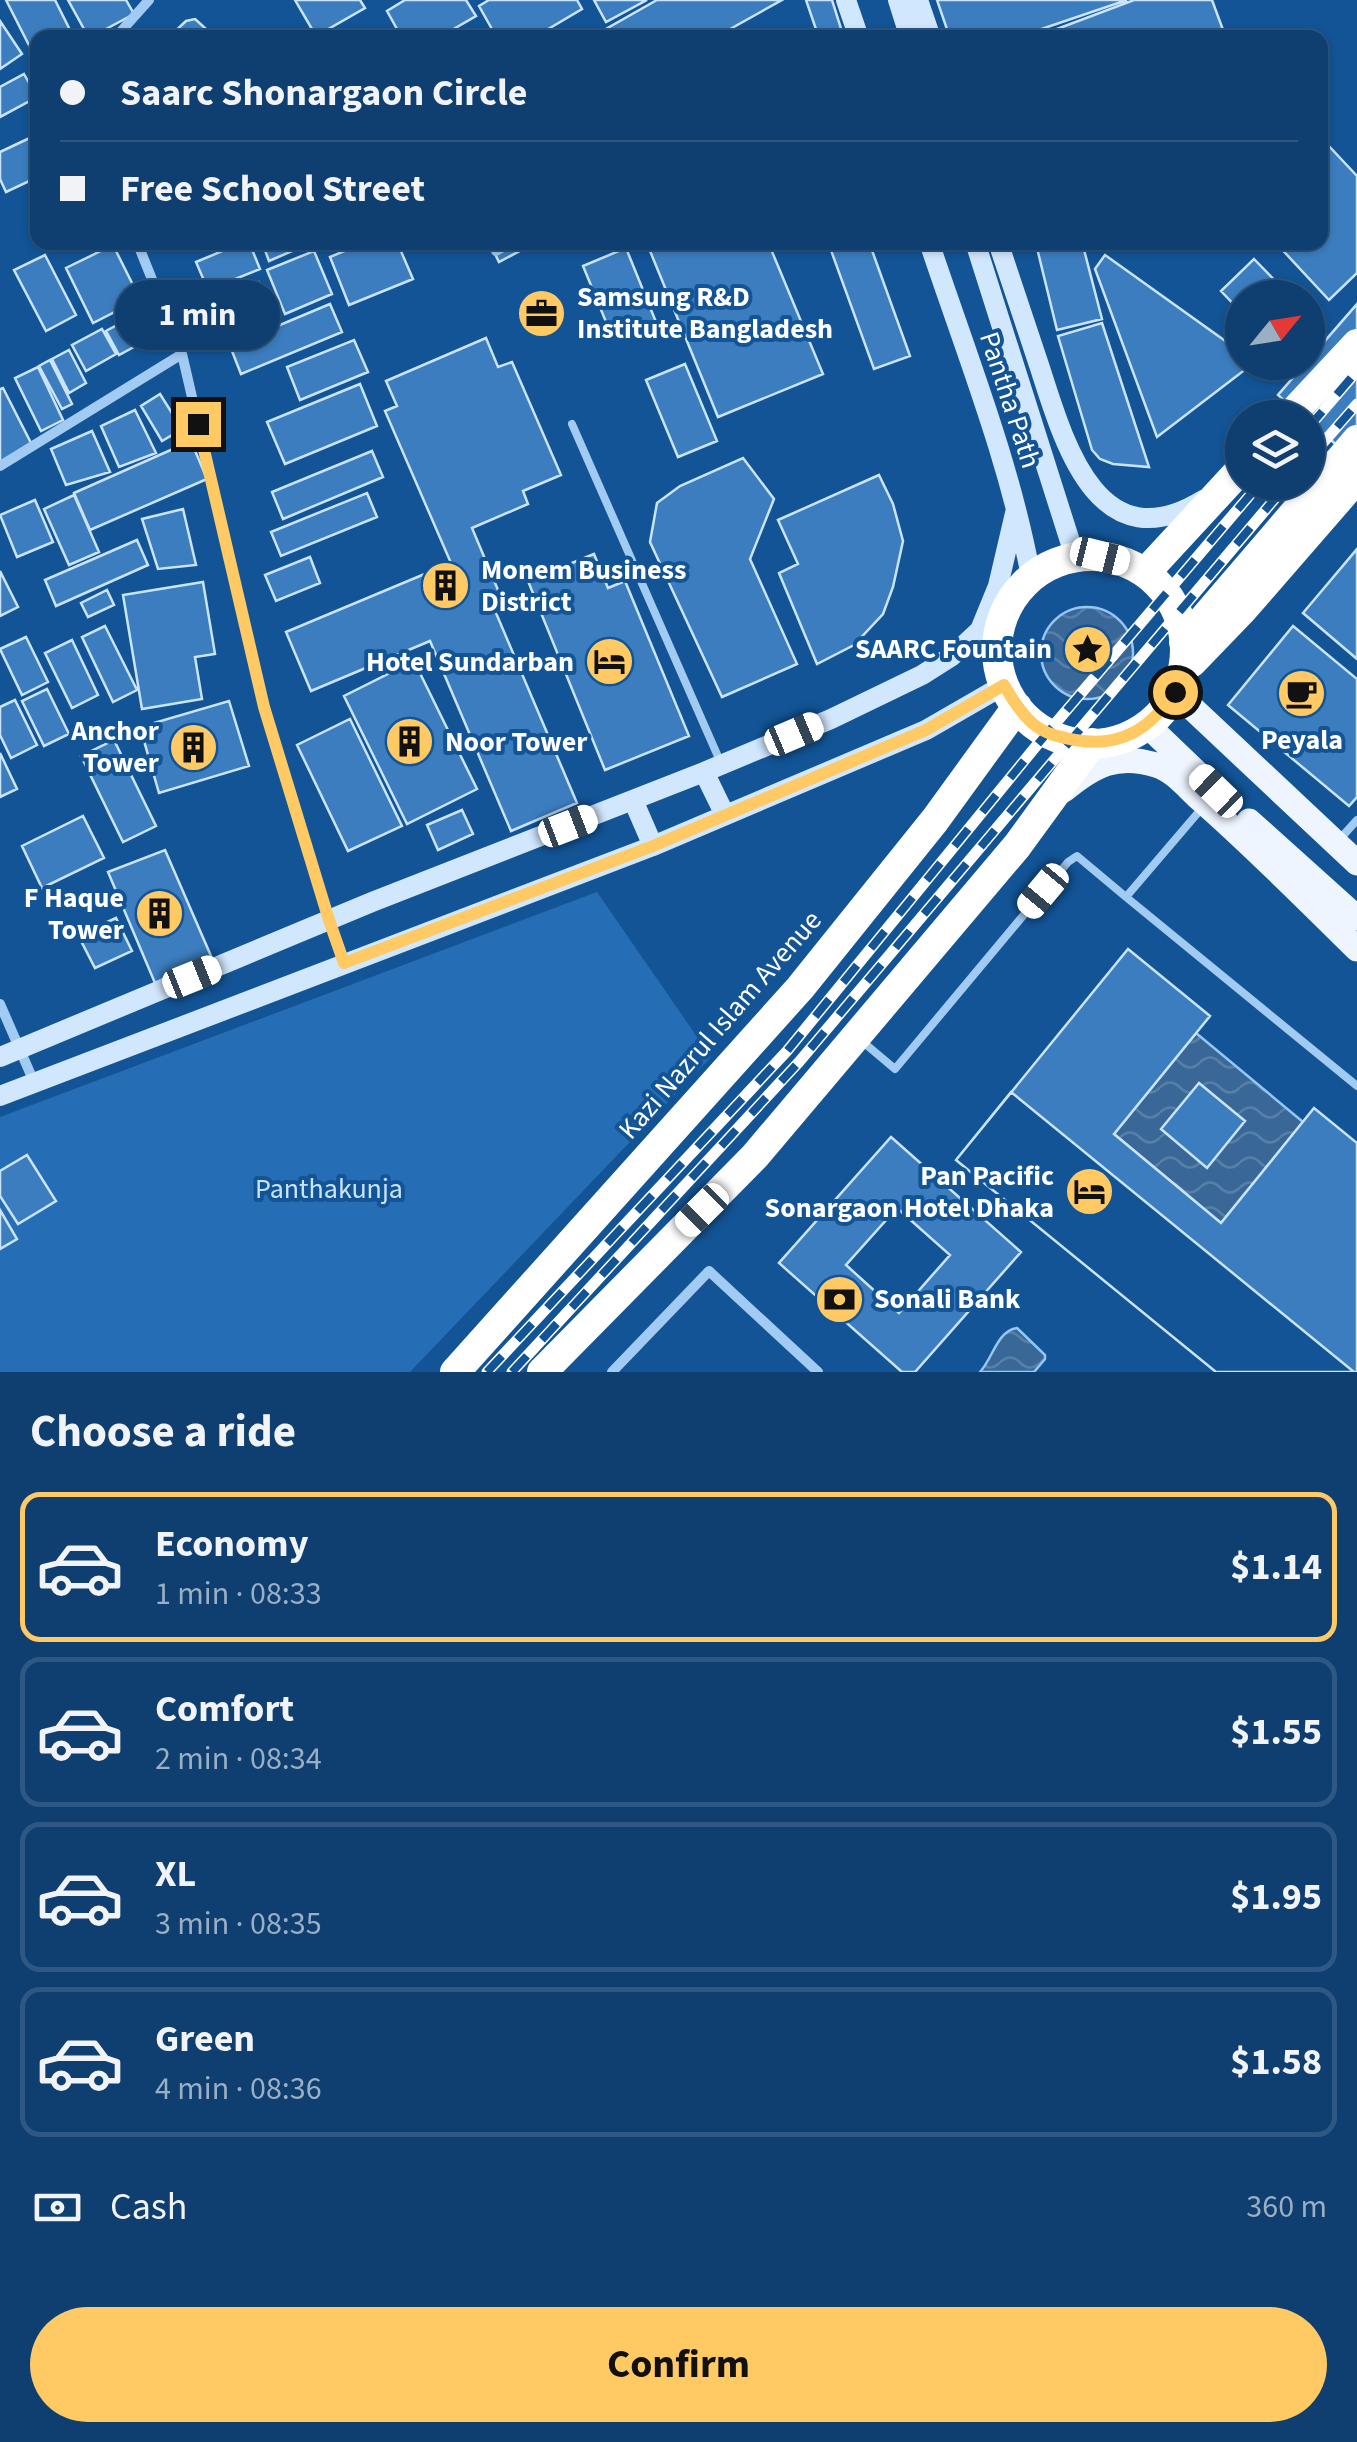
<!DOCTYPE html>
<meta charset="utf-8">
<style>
:root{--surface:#0e3f70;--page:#1c4a78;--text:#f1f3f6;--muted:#9bafc3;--line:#2e5883;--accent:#ffc964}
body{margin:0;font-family:"Source Sans 3",sans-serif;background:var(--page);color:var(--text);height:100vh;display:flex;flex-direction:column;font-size:38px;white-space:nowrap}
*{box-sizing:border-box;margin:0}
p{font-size:32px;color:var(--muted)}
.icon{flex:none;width:55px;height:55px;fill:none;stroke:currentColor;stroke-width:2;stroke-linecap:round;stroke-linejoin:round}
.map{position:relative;height:1372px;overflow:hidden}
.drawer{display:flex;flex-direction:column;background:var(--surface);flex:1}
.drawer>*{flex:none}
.guide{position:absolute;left:30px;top:30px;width:1298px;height:220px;border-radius:20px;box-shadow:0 2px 8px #0004,0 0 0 2px var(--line);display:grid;align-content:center;height:220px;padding:0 30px;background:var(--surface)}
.needle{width:65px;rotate:60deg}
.controls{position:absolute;left:1225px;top:280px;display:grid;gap:20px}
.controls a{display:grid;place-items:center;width:100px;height:100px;border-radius:50%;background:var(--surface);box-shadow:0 2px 8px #0004,0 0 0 2px var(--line);font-size:50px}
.end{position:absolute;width:45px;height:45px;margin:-22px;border:12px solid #ffc964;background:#111;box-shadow:0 0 0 5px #111}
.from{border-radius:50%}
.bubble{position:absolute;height:70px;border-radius:35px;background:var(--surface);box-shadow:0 2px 8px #0004,0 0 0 2px var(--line);font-size:32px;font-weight:700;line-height:70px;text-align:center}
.car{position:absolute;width:30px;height:60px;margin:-30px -15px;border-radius:12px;box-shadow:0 0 8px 2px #0007;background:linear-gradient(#fff 24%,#345 0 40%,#fff 0 76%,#345 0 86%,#fff 0)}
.guide b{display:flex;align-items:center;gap:35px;height:95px;font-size:38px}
.guide b+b{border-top:2px solid var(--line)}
.guide i{width:25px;height:25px;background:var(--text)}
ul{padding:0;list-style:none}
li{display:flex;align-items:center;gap:30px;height:150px;margin:0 20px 15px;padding:0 10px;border:5px solid var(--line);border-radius:20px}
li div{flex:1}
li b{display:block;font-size:38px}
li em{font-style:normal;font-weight:700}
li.active{border-color:var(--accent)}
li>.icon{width:90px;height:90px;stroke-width:1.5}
h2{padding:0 30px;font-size:45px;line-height:120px}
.pay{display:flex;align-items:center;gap:25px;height:110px;padding:0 30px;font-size:38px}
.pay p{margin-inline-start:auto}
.button{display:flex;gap:20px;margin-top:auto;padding:20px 30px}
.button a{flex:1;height:115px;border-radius:60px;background:var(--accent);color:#111;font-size:40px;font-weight:700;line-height:115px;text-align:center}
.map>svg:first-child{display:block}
.park{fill:#256eb5}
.water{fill:url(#water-waves);stroke:#94c7f6;stroke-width:2.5}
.building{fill:#3b7dbe;stroke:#cae4fd;stroke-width:2.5;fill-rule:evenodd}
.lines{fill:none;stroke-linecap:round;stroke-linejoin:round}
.lane{stroke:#a2cbf3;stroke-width:8}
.street{stroke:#a2cbf3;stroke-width:10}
.secondary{stroke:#d1e7fd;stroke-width:20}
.primary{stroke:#eef5ff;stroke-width:25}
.highway{stroke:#fff;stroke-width:30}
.rail-casing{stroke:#fff;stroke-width:11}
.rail{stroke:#125496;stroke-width:8;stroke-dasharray:22;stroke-linecap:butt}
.route{stroke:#ffc964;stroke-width:12}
.labels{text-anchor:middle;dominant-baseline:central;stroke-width:8;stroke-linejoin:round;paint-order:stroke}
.poi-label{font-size:28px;font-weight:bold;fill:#fff;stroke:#125496;text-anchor:end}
.street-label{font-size:28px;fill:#fff;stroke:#125496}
.park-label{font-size:28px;fill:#cae4fd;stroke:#125496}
</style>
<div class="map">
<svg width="1357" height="1372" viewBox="0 0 1357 1372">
<defs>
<pattern id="water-waves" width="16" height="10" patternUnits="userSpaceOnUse" patternTransform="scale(2.5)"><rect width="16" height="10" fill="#396898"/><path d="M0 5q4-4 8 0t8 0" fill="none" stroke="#577fa7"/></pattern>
</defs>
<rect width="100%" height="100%" fill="#125496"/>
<path class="park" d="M597,892L711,1057L410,1372H0V1117Z"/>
<path class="water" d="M1041 653a46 46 0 1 1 92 0a46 46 0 1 1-92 0Z
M1196,1033L1303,1122L1221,1223L1114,1134Z
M1017,1328L1045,1355V1359L1034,1372H980C993,1358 997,1331 1017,1328Z"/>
<path class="building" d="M6,0H55L74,38H38V63Z
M68,0H126L134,14L89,38Z
M295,0H360L365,8L316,36Z
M405,0H466L476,16L438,38H402L387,11Z
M489,0H577L582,9L533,38H497L479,6Z
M594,0H647L606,22Z
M657,0H782L714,38H590Z
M806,0H832L844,38H819Z
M937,0H1127L1015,38H950Z
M1134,0H1212L1226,38H1033Z
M195,19L216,38H168L186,21Z
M0,21L22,54L0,69Z
M24,74L37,97L0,117V87Z
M36,135L38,177L6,192L0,179V152Z
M1327,144L1357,176V273L1329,300L1275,242H1320V151Z
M244,242H249L260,269L208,290L196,262Z
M262,242H313L269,261Z
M366,242H397L413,279L349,305L330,257Z
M489,242H537L499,262Z
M657,242H768L823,374L718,417L648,246Z
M828,242H869L910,356L874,369Z
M1061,242H1082L1102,319L1057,330L1037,248Z
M113,245L140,299L93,323L66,268Z
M626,248L656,322L613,339L583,266Z
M314,251L332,294L285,314L267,270Z
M45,255L76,315L46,331L14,270Z
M1105,255L1242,353V362H1255L1157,437L1095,269Z
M1254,259L1292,298H1242V313L1221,291Z
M259,282L274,317L226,337L211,301Z
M330,304L342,332L241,374L230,346Z
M1357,304V463L1308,420V418H1304L1278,395Z
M143,311L156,335L119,355L106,331Z
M1102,323L1149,467L1113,464L1100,459L1092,450L1058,336Z
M102,329L116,354L86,371L72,345Z
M486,338L498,367L512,362L561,475L523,491L528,504L472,528L506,609L496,613L577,803L511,831L430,641L311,691L286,632L451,563L385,411L397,406L386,381Z
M354,340L368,372L300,400L287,367Z
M69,350L86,383L69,393L52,359Z
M50,360L72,404L62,409L39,366Z
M685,364L717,441L678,457L646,380Z
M38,367L63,420L41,431L15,378Z
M360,384L377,426L285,464L267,422Z
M3,388L32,445L0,462V389Z
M160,394L182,429L162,441L141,406Z
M135,410L156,453L119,467L101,426Z
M92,431L110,472L66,485L51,449Z
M191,441L207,479L90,530L74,493Z
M372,451L383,477L283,519L272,492Z
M743,458L774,499L750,559L797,664L722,697L650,542L657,503L680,486Z
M879,475L893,504L903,541L893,587L883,614L854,645L817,664L779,573L798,564L778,520Z
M367,493L377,517L281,556L271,532Z
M74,495L99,552L69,565L44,509Z
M35,500L53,542L17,557L0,515Z
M183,509L196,565L158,569L142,519Z
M137,540L148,565L56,606L45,580Z
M1357,549V659L1303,613Z
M594,554L608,588L625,581L689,736L605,770L528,581Z
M310,557L320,583L276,601L265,575Z
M0,571L18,607L0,616Z
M203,582L215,654L195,657L202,699L142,709L123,595Z
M107,590L114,605L88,617L81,603Z
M105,626L137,690L113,702L82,637Z
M1293,626L1357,679V797L1349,806L1228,705Z
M26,637L48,682L22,695L0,649Z
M72,640L98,695L72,708L45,653Z
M414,661L477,789L407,824L344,696Z
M47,689L69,734L44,746L22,701Z
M15,700L37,745L11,758L0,735V707Z
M229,701L249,766L159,793L140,727Z
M350,719L402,826L348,851L297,745Z
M114,740L156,826L123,842L81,756Z
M0,753L17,789L0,797Z
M462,810L473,834L438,850L427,825Z
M83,816L104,858L42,888L22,846Z
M165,850L211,956L155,983L108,872Z
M116,918L132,951L95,968L78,935Z
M1128,949L1210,1016L1114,1134L1221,1223L1314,1108L1357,1143V1372H1216L956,1160Z
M1199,1083L1245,1121L1207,1168L1161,1129Z
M1011,1092L1354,1372H1216L956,1160Z
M891,1137L1021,1252L915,1372H902L779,1263ZM897,1208L950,1255L899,1313L846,1265Z
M27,1155L56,1201L18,1224L0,1196V1171Z
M0,1210L17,1239L0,1249Z"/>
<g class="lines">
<path class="lane" d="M572,424L720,761
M1202,808L1126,897L1357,1086
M1339,840L1357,820
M863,1042L895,1069L1068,862L1077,856L1126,897"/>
<path class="street" d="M115,38L149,0
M137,242L182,354L264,707L329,920L344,963
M496,251L512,242
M0,466L182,354
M0,1004L34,1082
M612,1372L709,1271L818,1372"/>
<path class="secondary" d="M846,0L859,38
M898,0L910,38
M918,0L931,38
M929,242C966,353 1010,462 1031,577
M975,242L1075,557
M998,242C1012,284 1026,326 1040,368C1064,443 1098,564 1203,500
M704,772L725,815
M633,800L653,846
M0,1057L372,902L704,772L831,719L922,675L952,656L980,630L998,586L1016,509
M0,1096L653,846L926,730L1004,685"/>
<path class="primary" d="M1175,692L1357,863
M1147,725L1220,795
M1064,790C1094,765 1117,753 1156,765C1172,769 1187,787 1199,798C1254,846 1305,898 1357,949
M1249,821L1357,918"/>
<path class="highway" d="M1288,418L1357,344
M997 650a94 94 0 1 1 188 0a94 94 0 1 1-188 0Z
M1145,573L1242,468
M1184,642L1357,440
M1192,662L1244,608L1357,478
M455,1372L800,988L935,820L1017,707
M542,1372L755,1156L1017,846L1092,743"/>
<defs>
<path id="rail" d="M1308,428L1357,371
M1308,460L1357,404
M487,1372L787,1051L1037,745L1261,482
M512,1372L799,1062L1289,482"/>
</defs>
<use href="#rail" class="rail-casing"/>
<use href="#rail" class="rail"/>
</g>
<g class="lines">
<path class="route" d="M198,424L264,707L329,920L344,963L653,846L926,730L1004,685C1012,699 1020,712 1032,723C1045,734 1059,737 1075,740C1121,748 1150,729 1175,692"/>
</g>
<defs>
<symbol id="office-disc" viewBox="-11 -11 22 22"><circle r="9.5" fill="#ffc964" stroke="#125496"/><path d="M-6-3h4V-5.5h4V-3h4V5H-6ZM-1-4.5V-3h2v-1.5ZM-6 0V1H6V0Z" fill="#111"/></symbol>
<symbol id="building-disc" viewBox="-11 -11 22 22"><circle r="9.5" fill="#ffc964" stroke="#125496"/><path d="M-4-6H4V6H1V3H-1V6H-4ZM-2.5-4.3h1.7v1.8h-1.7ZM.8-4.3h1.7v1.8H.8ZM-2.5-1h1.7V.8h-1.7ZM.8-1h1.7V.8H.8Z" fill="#111"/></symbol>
<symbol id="sight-disc" viewBox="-11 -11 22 22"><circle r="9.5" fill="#ffc964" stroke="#125496"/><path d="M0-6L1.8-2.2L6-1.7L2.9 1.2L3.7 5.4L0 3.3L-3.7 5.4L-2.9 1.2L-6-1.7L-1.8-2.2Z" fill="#111"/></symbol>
<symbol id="hotel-disc" viewBox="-11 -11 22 22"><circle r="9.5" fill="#ffc964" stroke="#125496"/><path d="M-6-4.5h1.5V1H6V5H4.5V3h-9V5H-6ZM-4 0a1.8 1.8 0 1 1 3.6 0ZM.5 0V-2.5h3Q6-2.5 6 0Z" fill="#111"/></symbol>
<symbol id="cafe-disc" viewBox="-11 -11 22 22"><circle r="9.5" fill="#ffc964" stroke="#125496"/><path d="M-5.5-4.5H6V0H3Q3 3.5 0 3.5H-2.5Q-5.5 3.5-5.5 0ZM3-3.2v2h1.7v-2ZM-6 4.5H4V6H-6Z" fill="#111"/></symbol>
<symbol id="bank-disc" viewBox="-11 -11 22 22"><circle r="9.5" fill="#ffc964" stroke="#125496"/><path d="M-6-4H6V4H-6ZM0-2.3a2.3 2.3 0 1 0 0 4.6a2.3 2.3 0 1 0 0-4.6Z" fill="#111"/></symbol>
</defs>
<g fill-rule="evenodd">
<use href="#office-disc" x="514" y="286" width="55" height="55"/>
<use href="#building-disc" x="418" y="558" width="55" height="55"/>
<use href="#sight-disc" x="1060" y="622" width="55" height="55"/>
<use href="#hotel-disc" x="582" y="634" width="55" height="55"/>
<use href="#cafe-disc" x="1274" y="666" width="55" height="55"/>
<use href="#building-disc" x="382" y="714" width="55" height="55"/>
<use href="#building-disc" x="166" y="720" width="55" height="55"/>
<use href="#building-disc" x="132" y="886" width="55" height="55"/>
<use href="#hotel-disc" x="1062" y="1164" width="55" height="55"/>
<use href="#bank-disc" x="812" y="1272" width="55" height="55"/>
</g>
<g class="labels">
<g class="poi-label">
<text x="577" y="297" text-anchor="start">Samsung R&amp;D<tspan x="577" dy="32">Institute Bangladesh</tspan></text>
<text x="481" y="570" text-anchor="start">Monem Business<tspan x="481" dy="32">District</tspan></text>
<text x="1052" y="649">SAARC Fountain</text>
<text x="574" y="662">Hotel Sundarban</text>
<text x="159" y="731">Anchor<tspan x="159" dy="32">Tower</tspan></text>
<text x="1302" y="740" text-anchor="middle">Peyala</text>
<text x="445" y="742" text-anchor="start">Noor Tower</text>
<text x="124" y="898">F Haque<tspan x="124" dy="32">Tower</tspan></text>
<text x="1054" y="1176">Pan Pacific<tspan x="1054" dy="32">Sonargaon Hotel Dhaka</tspan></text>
<text x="874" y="1299" text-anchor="start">Sonali Bank</text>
</g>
<g class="street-label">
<text transform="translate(1010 400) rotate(72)">Pantha Path</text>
<text transform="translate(720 1025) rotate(-49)">Kazi Nazrul Islam Avenue</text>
</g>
<g class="park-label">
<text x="329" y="1189">Panthakunja</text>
</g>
</g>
</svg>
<div class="controls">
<a><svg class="needle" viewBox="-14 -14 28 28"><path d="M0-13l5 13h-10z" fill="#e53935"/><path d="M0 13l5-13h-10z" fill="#9bafc3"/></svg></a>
<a><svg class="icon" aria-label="layers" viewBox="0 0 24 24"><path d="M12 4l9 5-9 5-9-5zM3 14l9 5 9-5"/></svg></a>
</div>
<i class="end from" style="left:1175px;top:692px"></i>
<i class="end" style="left:198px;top:424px"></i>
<div class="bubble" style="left:115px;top:280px;width:165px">1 min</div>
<i class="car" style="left:1100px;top:556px;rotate:104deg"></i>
<i class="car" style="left:794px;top:734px;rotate:67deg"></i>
<i class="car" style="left:1216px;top:791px;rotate:314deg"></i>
<i class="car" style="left:568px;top:826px;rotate:69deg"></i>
<i class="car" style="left:1043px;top:891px;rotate:220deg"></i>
<i class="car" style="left:192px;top:977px;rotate:68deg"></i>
<i class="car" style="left:702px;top:1210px;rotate:225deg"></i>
<div class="guide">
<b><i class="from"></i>Saarc Shonargaon Circle</b>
<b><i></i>Free School Street</b>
</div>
</div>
<section class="drawer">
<h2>Choose a ride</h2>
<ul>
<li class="active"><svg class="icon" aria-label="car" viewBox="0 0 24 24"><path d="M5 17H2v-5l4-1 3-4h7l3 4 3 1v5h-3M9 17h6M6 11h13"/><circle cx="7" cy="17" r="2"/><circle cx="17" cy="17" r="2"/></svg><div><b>Economy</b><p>1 min · 08:33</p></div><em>$1.14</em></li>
<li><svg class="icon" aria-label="car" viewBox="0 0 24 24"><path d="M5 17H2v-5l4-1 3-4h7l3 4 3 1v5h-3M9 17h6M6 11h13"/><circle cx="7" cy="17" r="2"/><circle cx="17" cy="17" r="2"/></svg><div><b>Comfort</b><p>2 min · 08:34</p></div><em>$1.55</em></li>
<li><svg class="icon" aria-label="car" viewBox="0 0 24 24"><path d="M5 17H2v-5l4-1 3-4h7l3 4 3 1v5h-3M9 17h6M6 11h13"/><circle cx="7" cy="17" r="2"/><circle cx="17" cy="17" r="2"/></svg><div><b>XL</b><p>3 min · 08:35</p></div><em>$1.95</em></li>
<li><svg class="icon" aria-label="car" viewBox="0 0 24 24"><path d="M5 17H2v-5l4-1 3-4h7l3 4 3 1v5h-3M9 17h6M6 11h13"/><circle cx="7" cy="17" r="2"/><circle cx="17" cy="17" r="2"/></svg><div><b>Green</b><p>4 min · 08:36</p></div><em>$1.58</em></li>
</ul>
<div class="pay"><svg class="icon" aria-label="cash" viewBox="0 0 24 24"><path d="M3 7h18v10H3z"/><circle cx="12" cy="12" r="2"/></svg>Cash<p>360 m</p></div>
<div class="button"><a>Confirm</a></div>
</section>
